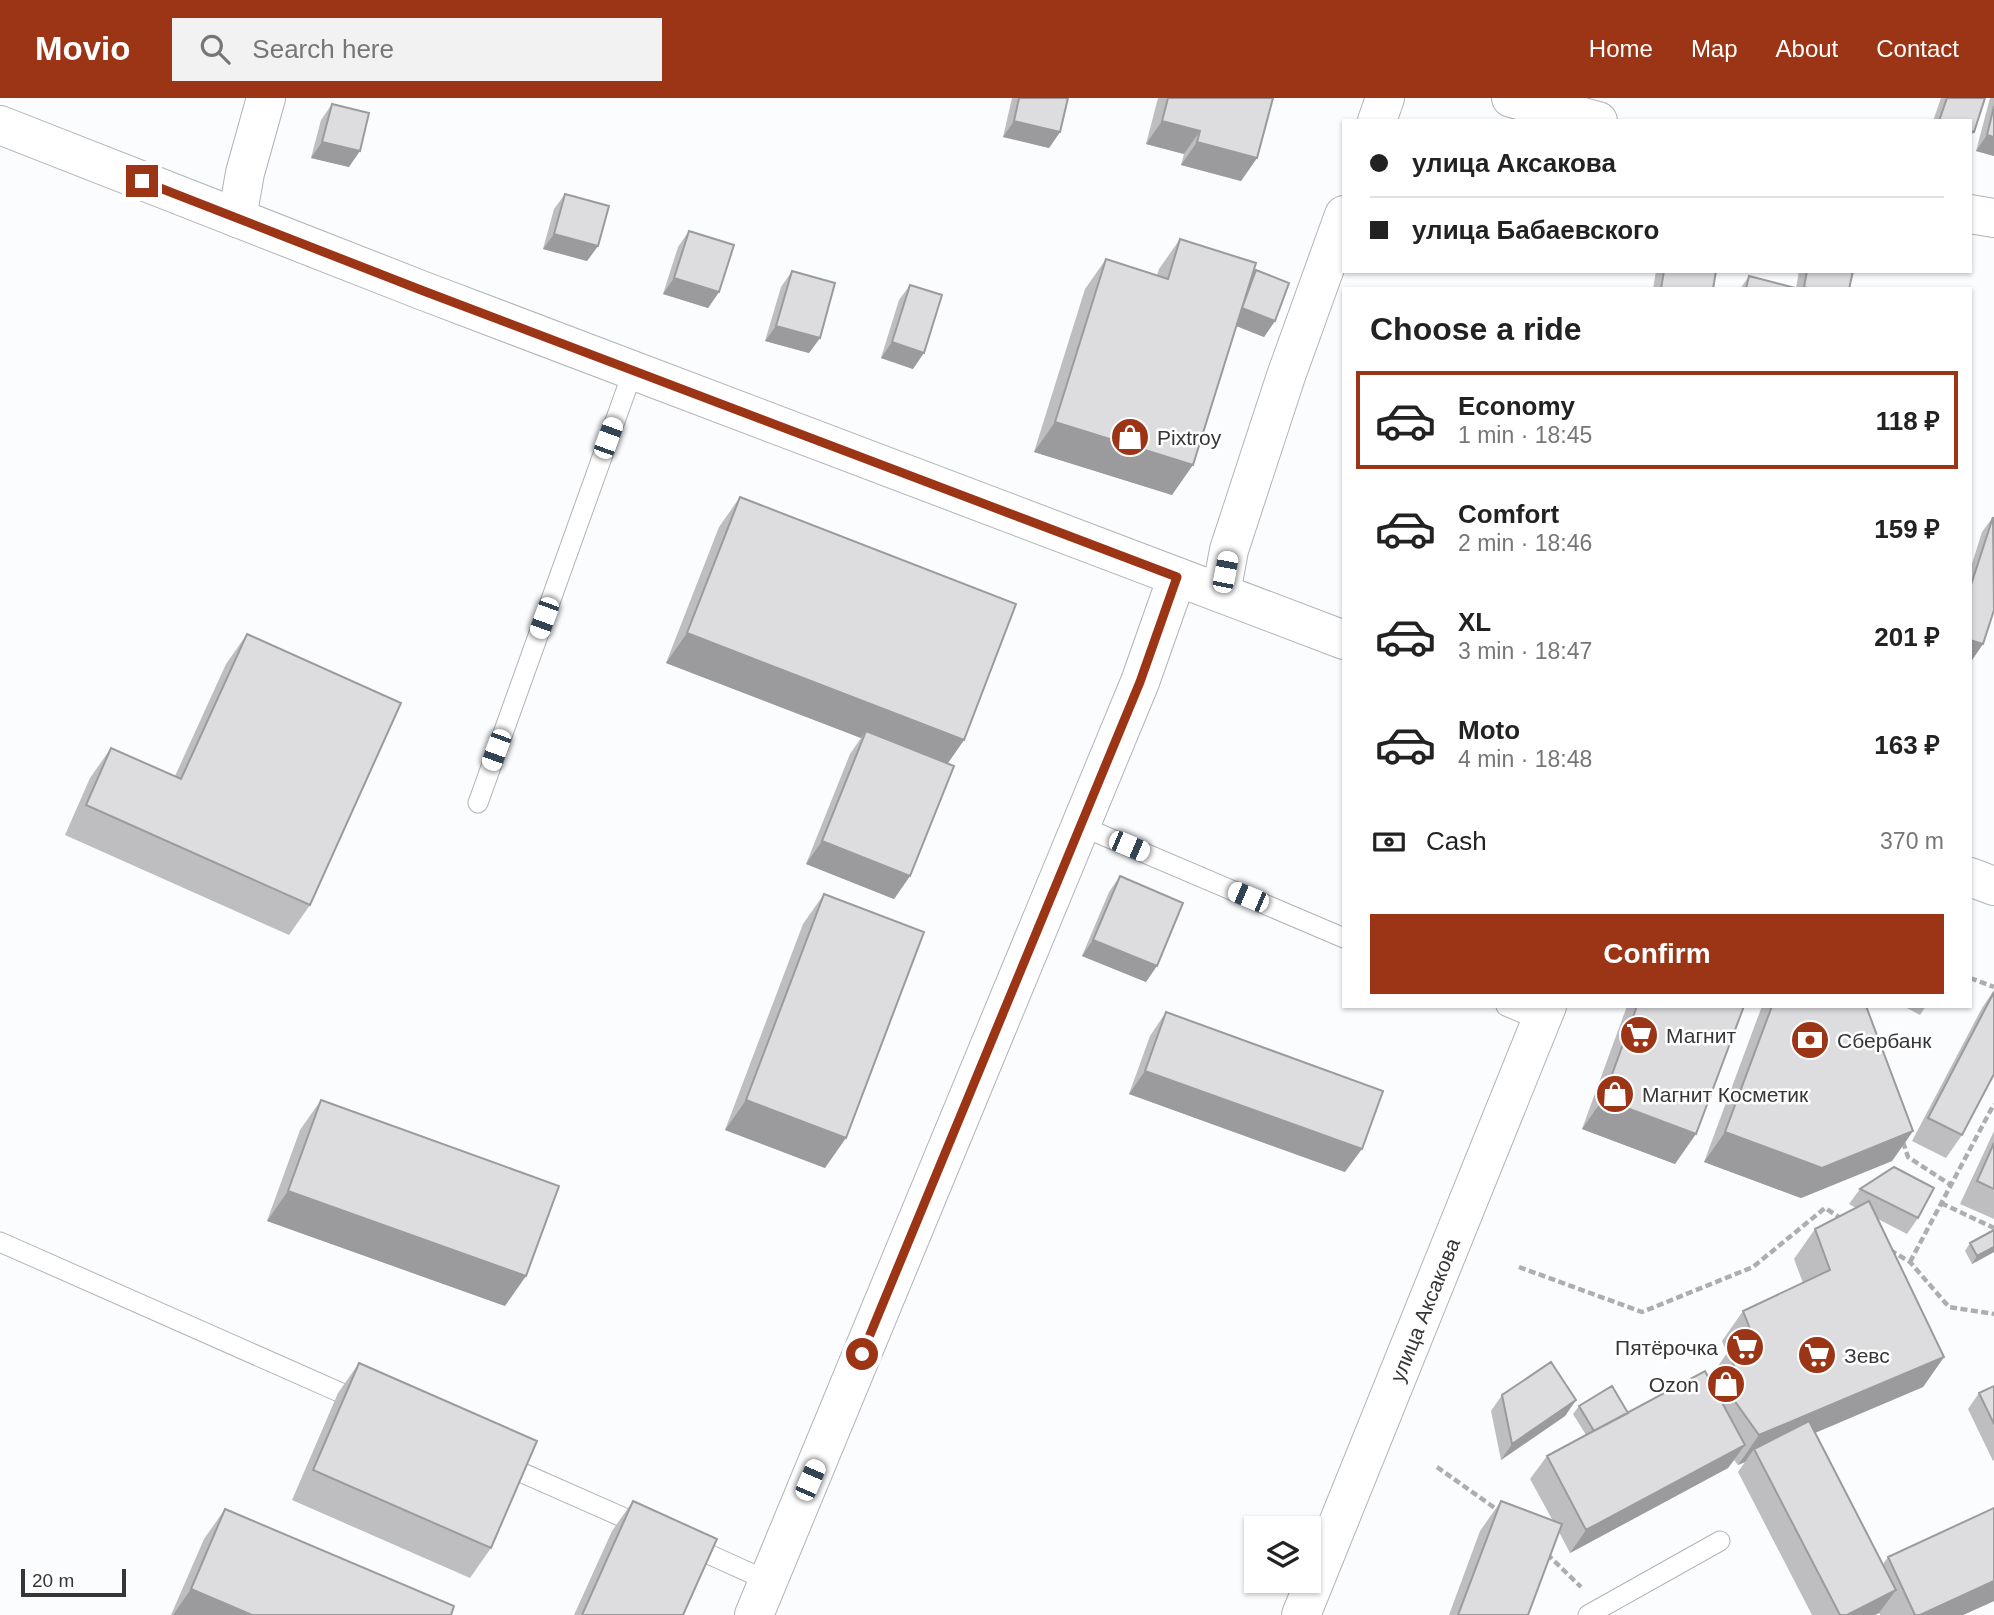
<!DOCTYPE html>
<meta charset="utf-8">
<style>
:root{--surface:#fff;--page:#f2f2f2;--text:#222;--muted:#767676;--line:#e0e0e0;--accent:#9c3416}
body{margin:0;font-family:Helvetica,sans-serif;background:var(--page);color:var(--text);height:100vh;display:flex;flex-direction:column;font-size:26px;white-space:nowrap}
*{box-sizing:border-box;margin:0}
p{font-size:23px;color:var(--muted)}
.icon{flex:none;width:38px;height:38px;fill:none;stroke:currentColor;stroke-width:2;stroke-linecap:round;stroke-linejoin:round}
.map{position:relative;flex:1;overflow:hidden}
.drawer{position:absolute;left:1342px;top:189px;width:630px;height:721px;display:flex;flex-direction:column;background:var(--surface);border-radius:0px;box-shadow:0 2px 5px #0004}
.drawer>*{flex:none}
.banner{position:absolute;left:1342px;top:21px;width:630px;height:154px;border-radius:0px;box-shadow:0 2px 5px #0004;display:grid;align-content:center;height:154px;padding:0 28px;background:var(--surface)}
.fabs{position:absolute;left:1244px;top:1418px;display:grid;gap:14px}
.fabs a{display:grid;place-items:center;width:77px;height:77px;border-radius:0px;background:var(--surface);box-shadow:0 2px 5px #0004;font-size:35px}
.scale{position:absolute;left:21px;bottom:18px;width:105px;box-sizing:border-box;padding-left:7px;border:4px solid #363637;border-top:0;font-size:19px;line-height:24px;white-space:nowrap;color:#363637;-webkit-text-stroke:5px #fff;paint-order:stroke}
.end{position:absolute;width:32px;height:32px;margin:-16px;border:9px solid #9c3416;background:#fff;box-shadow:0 0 0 4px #fff}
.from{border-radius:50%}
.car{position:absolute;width:21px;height:42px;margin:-21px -10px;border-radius:9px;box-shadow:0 0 5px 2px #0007;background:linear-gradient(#fff 24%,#345 0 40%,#fff 0 76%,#345 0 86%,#fff 0)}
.banner b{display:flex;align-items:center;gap:24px;height:66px;font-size:26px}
.banner b+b{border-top:2px solid var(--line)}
.banner i{width:18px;height:18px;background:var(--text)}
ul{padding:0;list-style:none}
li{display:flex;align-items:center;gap:21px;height:98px;margin:0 14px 10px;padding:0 14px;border:4px solid transparent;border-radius:0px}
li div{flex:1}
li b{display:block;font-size:26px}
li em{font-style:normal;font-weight:600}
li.selected{border-color:var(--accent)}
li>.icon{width:63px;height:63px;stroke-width:1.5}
h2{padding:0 28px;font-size:32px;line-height:84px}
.pay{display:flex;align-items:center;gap:18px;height:77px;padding:0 28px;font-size:26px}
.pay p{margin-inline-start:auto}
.primary-button{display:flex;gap:14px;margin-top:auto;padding:14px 28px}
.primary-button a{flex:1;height:80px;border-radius:0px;background:var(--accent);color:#fff;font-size:28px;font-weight:600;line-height:80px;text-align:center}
header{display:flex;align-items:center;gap:42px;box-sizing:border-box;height:98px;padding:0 35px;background:var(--accent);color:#fff}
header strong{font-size:33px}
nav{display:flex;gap:38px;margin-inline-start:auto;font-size:24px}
.search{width:490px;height:63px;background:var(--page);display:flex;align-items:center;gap:18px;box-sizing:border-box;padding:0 24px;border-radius:0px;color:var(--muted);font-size:26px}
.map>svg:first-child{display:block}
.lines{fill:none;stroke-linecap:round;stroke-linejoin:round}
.lane-casing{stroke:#b2b3b6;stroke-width:21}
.street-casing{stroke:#b2b3b6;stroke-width:40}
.secondary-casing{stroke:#b2b3b6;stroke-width:40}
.path{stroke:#adaeb0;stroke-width:4.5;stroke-dasharray:7 3.5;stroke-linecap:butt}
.lane{stroke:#fff;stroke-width:19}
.street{stroke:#fff;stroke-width:38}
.secondary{stroke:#fff;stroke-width:38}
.wall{fill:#bebec1}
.shaded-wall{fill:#9b9b9d}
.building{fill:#dddde0;stroke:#9b9b9d;stroke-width:2}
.route{stroke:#9c3416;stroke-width:9}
.labels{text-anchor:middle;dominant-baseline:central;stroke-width:5;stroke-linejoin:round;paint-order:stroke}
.poi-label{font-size:21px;fill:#363637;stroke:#fff;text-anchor:start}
.street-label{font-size:21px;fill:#363637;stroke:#fff}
</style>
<header>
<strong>Movio</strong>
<div class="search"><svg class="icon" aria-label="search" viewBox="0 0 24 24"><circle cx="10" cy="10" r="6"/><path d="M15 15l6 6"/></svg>Search here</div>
<nav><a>Home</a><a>Map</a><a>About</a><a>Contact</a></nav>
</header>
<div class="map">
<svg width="1994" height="1517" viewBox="0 0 1994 1517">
<rect width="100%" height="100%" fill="#fafcfe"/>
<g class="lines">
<defs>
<path id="lane" d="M478,705L633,273
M1081,728L1344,840
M1506,908L1541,923
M0,1144L364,1305
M500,1365L645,1429
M686,1446L768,1483
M1588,1517L1720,1443"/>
<path id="street" d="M1511,0L1598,23
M1377,23L1385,0
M1970,116L1994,120
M237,120L245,75L266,0
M1221,495L1229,452L1286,278L1344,117
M754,1517L1140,584L1177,479"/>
<g id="secondary">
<path d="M0,27L421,192L1344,542"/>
<path d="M1970,779L1994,788"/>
<path id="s1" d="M1301,1517L1547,908"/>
</g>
</defs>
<use href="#lane" class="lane-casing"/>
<use href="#street" class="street-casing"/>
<use href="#secondary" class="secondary-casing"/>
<path class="path" d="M1970,880L1994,889
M1903,1044L1908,1059L1951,1087
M1941,1105L1994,1130
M1890,1152L1910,1164L1949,1209L1994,1216
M1910,1164L1994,1006
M1519,1169L1642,1214L1753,1169L1825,1110L1842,1121
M1437,1369L1499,1413
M1547,1456L1581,1489"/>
<use href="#lane" class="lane"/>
<use href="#street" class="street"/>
<use href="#secondary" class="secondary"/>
</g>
<path class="wall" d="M1012,0H1068L1060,34L1049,50L1003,39Z
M1158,0H1273L1257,60L1241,83L1181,67L1184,56L1146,46Z
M1941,0H1985L1974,34L1970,39V23H1933Z
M1990,0H1994V58L1976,53Z
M332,6L349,69L311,60L321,22Z
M565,96L598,148L587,163L543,151L554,111Z
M689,133L719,194L708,210L663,196L678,149Z
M1180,141L1253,178L1256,172L1275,223L1264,239L1237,228L1172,397L1034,354L1085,191L1106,161L1157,177L1159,171Z
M792,173L820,240L809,255L765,243L781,189Z
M1656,173H1716L1713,191H1653Z
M1799,173H1853L1849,191H1740L1749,178L1796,190Z
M910,187L913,271L881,260L899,202Z
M740,399L964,642L948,665L910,778L894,801L806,766L850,656L861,640L666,565L719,429Z
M1993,419L1983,546L1972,562L1970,561V472L1982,434Z
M247,536L310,807L289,837L65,737L90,680L111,650L175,678L226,566Z
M1120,778L1146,884L1082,858L1109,794Z
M824,796L825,1070L725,1032L803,826Z
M1994,892V976L1962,1037L1946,1060L1912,1043L1982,910Z
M1627,908H1744L1675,1066L1582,1031Z
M1762,908H1866L1913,1033L1892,1063L1801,1100L1704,1064Z
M1903,908H1926L1920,917Z
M1166,914L1345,1074L1129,996L1150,938Z
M321,1002L505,1208L267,1123L300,1032Z
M1994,1033V1121L1960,1106Z
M1860,1091L1918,1120L1907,1136L1878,1121L1944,1259L1923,1289L1815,1335L1883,1466L1888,1459L1994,1410V1503L1963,1517H1880L1879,1515L1875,1517H1812L1738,1374L1745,1364L1738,1367L1734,1362L1728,1370L1570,1455L1559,1434L1528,1517H1449L1480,1433L1501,1403L1553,1423L1530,1381L1547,1358L1586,1337L1573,1316L1579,1308L1628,1315L1709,1281L1727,1255L1722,1243L1743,1213L1803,1185L1794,1161L1815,1131L1856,1110L1849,1106Z
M1994,1132V1154L1972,1166L1965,1153L1970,1145Z
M359,1265L491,1450L470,1480L292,1402L338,1295Z
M1994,1288V1362L1993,1363L1968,1311L1979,1295Z
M1502,1297L1576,1302L1565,1318L1501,1362L1491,1313Z
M633,1403L683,1517H574L612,1433Z
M225,1411L451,1517H171L204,1441Z"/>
<path class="shaded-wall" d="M1014,23L1060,34L1049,50L1003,39Z
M1162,23L1200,33L1184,56L1146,46Z
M1987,37L1994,39V58L1976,53Z
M322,44L360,53L349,69L311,60Z
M1197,44L1257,60L1241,83L1181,67Z
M554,136L598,148L587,163L543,151Z
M674,180L719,194L708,210L663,196Z
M1242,210L1275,223L1264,239L1231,226Z
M776,228L820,240L809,255L765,243Z
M892,244L924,255L913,271L881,260Z
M1055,324L1193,367L1172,397L1034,354Z
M687,535L964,642L943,672L866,633L861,640L666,565Z
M1970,542L1983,546L1972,562L1970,561Z
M822,743L910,778L894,801L806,766Z
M1093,842L1157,868L1146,884L1082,858Z
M1145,973L1362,1051L1345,1074L1129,996Z
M1603,1001L1696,1036L1675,1066L1582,1031Z
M746,1002L846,1040L825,1070L725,1032Z
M1913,1033L1892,1063L1801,1100L1704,1064L1725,1034Z
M288,1093L526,1178L505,1208L267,1123Z
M1994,1149V1154L1972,1166L1977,1158Z
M1944,1259L1923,1289L1758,1359L1754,1351L1745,1364L1738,1367L1759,1337Z
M1576,1302L1565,1318L1501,1362L1512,1346Z
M1745,1347L1728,1370L1570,1455L1586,1432Z
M1994,1483V1503L1963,1517H1920Z
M191,1491L252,1517H173Z
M1896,1492L1879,1515L1875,1517H1847Z"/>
<path class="building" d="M1019,0H1068L1060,34L1014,23Z
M1168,0H1273L1257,60L1197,44L1200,33L1162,23Z
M1947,0H1985L1974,34L1970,33V23H1939Z
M332,6L369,15L360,53L322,44Z
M1994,8V39L1987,37Z
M565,96L609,108L598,148L554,136Z
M689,133L734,147L719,194L674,180Z
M1180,141L1256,165L1193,367L1055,324L1106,161L1168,181Z
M1256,172L1289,185L1275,223L1242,210Z
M792,173L835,185L820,240L776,228Z
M1664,173H1716L1713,191H1661Z
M1807,173H1853L1849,191H1811L1804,189Z
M1749,178L1799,191H1746Z
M910,187L942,197L924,255L892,244Z
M740,399L1016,506L964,642L687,535Z
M1993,419L1994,512L1983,546L1970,542V490Z
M247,536L401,605L310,807L86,707L111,650L181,681Z
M866,633L954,668L910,778L822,743Z
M1120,778L1183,805L1157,868L1093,842Z
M824,796L924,834L846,1040L746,1002Z
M1994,894V976L1962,1037L1928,1020Z
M1637,908H1744L1696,1036L1603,1001Z
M1772,908H1866L1913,1033L1822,1070L1725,1034Z
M1166,914L1383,993L1362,1051L1145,973Z
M321,1002L559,1088L526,1178L288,1093Z
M1994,1045V1091L1977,1083Z
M1894,1069L1934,1090L1918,1120L1860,1091Z
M1869,1103L1944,1259L1759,1337L1729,1295L1742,1287L1728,1253L1754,1241L1743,1213L1830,1172L1815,1131Z
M1994,1132V1149L1977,1158L1970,1145Z
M1551,1264L1576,1302L1512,1346L1502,1297Z
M359,1265L537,1343L491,1450L313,1372Z
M1705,1273L1745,1347L1586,1432L1547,1358Z
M1612,1288L1628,1315L1594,1333L1579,1308Z
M1994,1288V1326L1979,1295Z
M1809,1323L1896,1492L1847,1517H1840L1754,1351Z
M633,1403L717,1441L683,1517H582Z
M1501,1403L1562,1426L1528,1517H1458Z
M1994,1410V1483L1920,1517H1915L1888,1459Z
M225,1411L454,1508L451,1517H252L191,1491Z"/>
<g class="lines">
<path class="route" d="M142,83L421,192L1177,479L1140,584L862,1256"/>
</g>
<defs>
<symbol id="shop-disc" viewBox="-11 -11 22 22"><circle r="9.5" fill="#9c3416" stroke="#fff"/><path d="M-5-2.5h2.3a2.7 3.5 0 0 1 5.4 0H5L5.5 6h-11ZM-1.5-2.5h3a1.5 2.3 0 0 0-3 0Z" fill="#fff"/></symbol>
<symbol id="supermarket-disc" viewBox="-11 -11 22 22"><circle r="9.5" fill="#9c3416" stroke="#fff"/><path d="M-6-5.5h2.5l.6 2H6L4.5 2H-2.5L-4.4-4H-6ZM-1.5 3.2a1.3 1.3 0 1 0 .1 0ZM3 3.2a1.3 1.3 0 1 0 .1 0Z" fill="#fff"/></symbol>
<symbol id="bank-disc" viewBox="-11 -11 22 22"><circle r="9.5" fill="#9c3416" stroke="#fff"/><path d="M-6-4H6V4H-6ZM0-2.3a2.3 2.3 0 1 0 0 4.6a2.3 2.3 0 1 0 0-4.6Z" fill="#fff"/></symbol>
</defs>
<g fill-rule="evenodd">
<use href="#shop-disc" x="1108" y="317" width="44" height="44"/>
<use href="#supermarket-disc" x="1617" y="915" width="44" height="44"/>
<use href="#bank-disc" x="1788" y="920" width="44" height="44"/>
<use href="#shop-disc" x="1593" y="974" width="44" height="44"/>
<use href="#supermarket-disc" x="1723" y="1227" width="44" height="44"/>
<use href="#supermarket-disc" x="1795" y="1235" width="44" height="44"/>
<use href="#shop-disc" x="1704" y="1264" width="44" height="44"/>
</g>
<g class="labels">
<g class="poi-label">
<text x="1157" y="339">Pixtroy</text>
<text x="1666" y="937">Магнит</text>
<text x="1837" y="942">Сбербанк</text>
<text x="1642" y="996">Магнит Косметик</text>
<text x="1718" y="1249" text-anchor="end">Пятёрочка</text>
<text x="1844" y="1257">Зевс</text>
<text x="1699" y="1286" text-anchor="end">Ozon</text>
</g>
<g class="street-label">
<text stroke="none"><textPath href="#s1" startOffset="329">улица Аксакова</textPath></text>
</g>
</g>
</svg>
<div class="fabs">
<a><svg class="icon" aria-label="layers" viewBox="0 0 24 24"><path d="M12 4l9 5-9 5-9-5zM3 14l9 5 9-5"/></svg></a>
</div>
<div class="scale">20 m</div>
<i class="end from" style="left:862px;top:1256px"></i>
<i class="end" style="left:142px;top:83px"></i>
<i class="car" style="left:608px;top:340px;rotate:20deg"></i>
<i class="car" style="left:1225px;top:474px;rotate:11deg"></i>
<i class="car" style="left:544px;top:520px;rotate:200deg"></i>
<i class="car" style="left:496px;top:652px;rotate:200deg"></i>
<i class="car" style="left:1129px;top:748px;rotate:113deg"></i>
<i class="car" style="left:1248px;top:799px;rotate:293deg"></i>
<i class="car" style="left:810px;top:1382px;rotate:23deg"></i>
<div class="banner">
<b><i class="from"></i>улица Аксакова</b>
<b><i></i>улица Бабаевского</b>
</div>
<section class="drawer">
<h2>Choose a ride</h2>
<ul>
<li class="selected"><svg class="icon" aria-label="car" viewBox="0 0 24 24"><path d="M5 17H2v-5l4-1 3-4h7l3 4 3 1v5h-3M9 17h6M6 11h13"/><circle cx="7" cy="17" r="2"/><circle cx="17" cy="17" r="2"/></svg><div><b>Economy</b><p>1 min · 18:45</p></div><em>118 ₽</em></li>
<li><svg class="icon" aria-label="car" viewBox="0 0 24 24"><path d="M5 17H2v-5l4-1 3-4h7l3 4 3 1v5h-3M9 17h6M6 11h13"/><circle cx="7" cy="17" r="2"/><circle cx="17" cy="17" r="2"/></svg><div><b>Comfort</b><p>2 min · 18:46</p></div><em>159 ₽</em></li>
<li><svg class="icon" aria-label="car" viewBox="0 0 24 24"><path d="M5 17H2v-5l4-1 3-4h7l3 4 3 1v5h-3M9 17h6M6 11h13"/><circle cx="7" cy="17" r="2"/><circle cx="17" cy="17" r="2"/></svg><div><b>XL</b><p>3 min · 18:47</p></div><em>201 ₽</em></li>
<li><svg class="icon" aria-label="car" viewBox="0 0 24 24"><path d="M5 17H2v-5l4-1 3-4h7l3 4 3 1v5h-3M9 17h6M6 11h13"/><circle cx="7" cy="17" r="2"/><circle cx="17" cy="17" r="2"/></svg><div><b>Moto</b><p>4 min · 18:48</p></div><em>163 ₽</em></li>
</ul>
<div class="pay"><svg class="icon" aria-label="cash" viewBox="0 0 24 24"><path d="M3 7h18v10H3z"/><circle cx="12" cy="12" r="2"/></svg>Cash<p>370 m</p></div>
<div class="primary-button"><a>Confirm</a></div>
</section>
</div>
